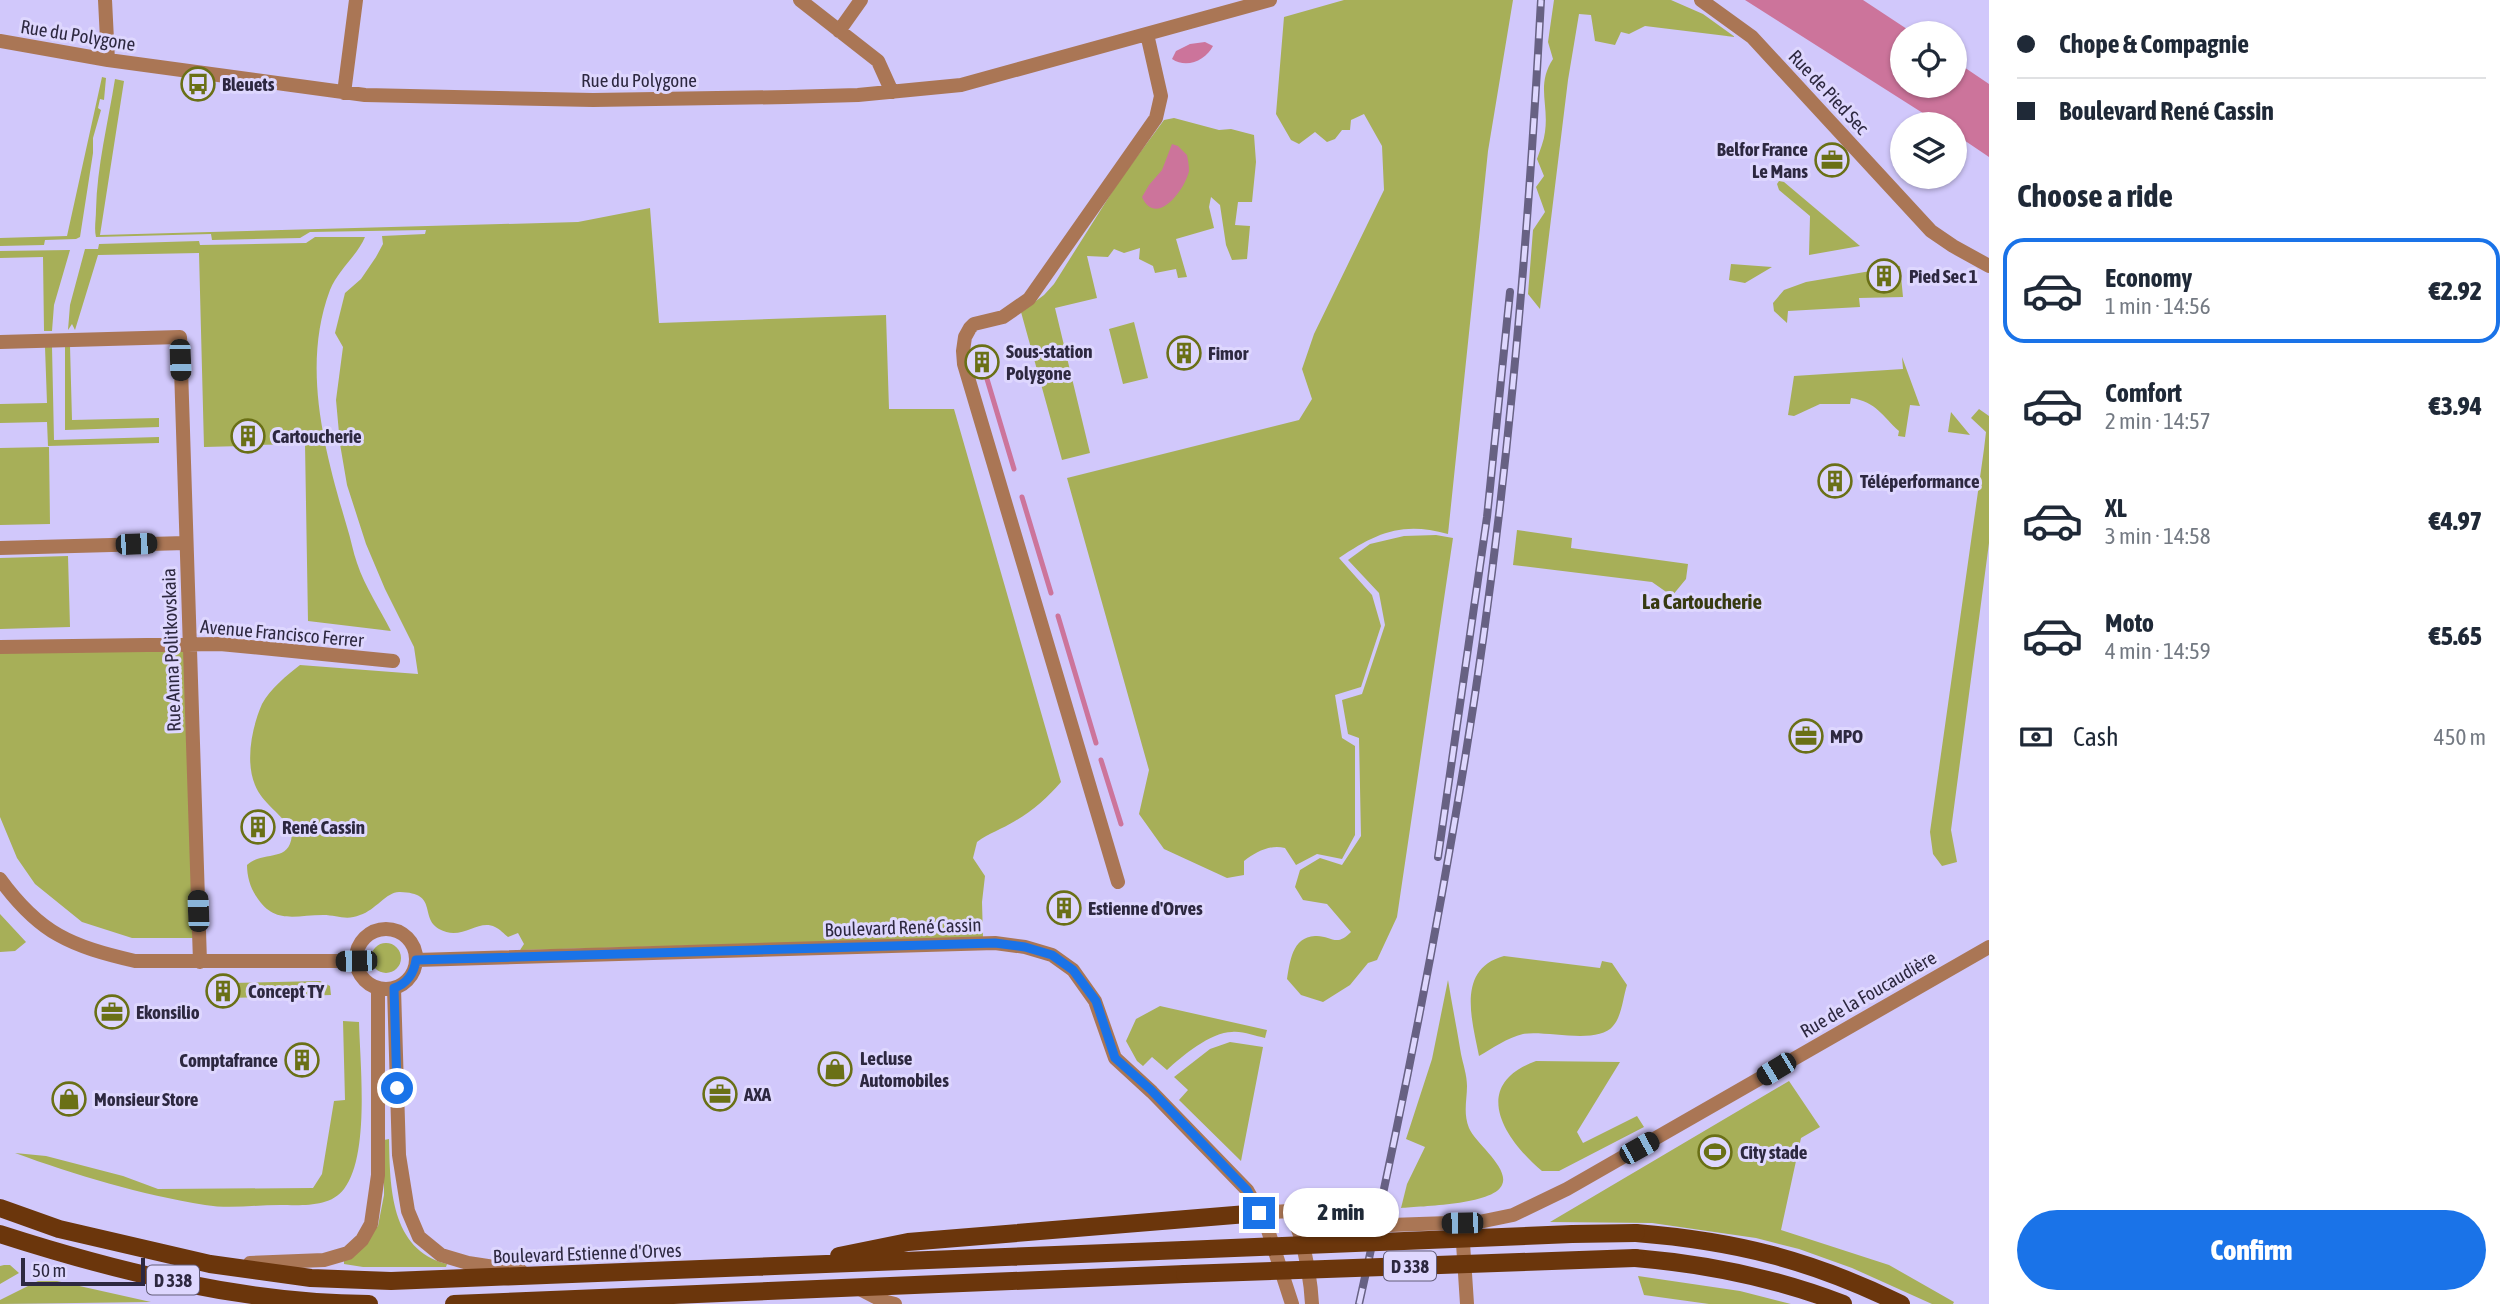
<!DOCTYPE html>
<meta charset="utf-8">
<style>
:root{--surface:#fff;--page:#f6f6f7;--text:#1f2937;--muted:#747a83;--line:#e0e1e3;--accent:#1a73e8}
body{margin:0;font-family:"Asap Condensed",sans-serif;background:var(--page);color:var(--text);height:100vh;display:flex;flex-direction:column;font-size:26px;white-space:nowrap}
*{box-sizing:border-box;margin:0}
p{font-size:23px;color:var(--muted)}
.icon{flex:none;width:38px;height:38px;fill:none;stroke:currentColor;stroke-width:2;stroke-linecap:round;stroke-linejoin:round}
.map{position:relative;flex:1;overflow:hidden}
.side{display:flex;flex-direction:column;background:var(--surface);width:525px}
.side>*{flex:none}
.banner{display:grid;align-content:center;height:154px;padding:0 28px;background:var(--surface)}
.tools{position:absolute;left:1890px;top:21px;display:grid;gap:14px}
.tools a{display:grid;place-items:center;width:77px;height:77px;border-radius:50%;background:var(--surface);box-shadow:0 2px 5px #0004;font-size:35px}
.scale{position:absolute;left:21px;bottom:18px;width:124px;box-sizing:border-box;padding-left:7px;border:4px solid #2d2840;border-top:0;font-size:19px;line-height:24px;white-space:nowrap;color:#2d2840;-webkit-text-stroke:5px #ded7fe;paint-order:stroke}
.end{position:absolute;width:32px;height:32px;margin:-16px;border:9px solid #1a73e8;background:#fff;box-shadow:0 0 0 4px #fff}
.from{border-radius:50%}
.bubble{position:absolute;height:49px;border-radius:24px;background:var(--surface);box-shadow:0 2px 5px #0004;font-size:23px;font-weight:800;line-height:49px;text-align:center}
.car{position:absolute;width:21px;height:42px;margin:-21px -10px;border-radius:9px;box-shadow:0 0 5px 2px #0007;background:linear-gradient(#222 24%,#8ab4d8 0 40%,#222 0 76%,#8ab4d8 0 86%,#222 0)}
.banner b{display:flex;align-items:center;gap:24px;height:66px;font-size:26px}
.banner b+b{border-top:2px solid var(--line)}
.banner i{width:18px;height:18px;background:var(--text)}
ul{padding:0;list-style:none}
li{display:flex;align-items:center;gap:21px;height:105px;margin:0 14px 10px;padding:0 14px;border:4px solid transparent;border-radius:21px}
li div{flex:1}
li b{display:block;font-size:26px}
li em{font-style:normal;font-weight:800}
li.selected{border-color:var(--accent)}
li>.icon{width:63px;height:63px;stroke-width:1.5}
h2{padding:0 28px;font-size:32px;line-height:84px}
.pay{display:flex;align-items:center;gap:18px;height:77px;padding:0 28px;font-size:26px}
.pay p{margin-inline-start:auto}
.action{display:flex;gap:14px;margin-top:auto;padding:14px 28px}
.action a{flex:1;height:80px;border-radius:42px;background:var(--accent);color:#fff;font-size:28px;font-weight:800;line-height:80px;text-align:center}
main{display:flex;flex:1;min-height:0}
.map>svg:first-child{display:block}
.green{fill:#a7af58}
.water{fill:#cc749b}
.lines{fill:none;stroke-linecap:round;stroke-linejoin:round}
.stream{stroke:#cc749b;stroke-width:5}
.minor{stroke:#aa7655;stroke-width:14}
.tertiary{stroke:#aa7655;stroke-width:14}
.primary{stroke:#6b360c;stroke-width:18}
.rail-casing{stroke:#676183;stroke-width:8}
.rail{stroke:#ded7fe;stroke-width:5;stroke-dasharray:16;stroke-linecap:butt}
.primary-bridge{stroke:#6b360c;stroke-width:18}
.route{stroke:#1a73e8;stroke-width:9}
.labels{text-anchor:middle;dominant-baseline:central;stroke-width:6;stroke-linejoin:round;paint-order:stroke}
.shield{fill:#ded7fe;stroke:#625c79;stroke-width:2}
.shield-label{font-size:18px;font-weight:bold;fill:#2d2840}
.street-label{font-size:19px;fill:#2d2840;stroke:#ded7fe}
.poi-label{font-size:19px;font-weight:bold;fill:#2d2840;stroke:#ded7fe;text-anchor:start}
.neighbourhood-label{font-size:21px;font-weight:bold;fill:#373a11;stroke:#ded7fe}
</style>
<main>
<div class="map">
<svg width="1989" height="1304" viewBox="0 0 1989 1304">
<rect width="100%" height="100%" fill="#d1c8fb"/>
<path class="green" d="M1344,0H1513L1488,151L1448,534C1402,521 1376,533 1339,558L1372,595L1381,626L1361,687L1335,695L1342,738L1355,746V835L1342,859L1317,854L1296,865L1285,848C1270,844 1256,852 1244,861V875L1227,878L1164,849L1139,814L1149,770L1067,478L1299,420L1312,399L1302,369L1314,334L1384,190L1382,146L1364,114L1351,120L1350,130H1342L1335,139L1327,142L1315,132L1299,144L1291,140L1276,114L1284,17Z
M1554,0H1671L1703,14L1735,37L1645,26L1629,34L1621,32L1615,45L1595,41L1591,15L1579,14L1568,80L1540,309L1528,294L1533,230L1545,212L1536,187L1544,176L1537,159C1540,150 1544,141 1545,132C1549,104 1536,85 1553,59L1548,42Z
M102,77L106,78L104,100L100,99L98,108L101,110L93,138V153L80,237L76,239L45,240L44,245L0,246V238L67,236Z
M115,79L124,81L100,235L578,222L650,208L659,323L886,315L889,409H954L1061,782C1048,797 1033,811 1015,821C1002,829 989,833 977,842L973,858L985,876L982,902L983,938L520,950L524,944L518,933L508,937C504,934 500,929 495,927C478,918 462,942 439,929C419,917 439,893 400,892C387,891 376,910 360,915C346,921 337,915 323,915C295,915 274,925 256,896C250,887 247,876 247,865C264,849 292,865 292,831C282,814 262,803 255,785C245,761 252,727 262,704C270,689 287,675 300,665L418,674L414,647L385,589L366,544L347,485L340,444L336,400L343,347L335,333L345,293L361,279L376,257L383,244L382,236L425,234L426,230L310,232L300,238L212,240L211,234L96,237C94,229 96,219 96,210C97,166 108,123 115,79Z
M1174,118L1219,130L1231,129L1254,135L1256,162L1252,202H1238L1235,225L1250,226L1247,259L1232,260L1226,245L1220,205L1211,197L1209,207L1214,228L1176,239L1187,277L1178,278L1176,269L1155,273L1153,266L1139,259L1140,248L1124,253L1114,249L1108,257L1087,256L1097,298L1055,308L1090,453L1062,460L1021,312L1044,295L1054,284L1119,181L1164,120Z
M1779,181L1784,182L1860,246L1809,255L1810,216L1779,190L1777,184Z
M315,237H365C357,256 338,270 330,290C301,367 325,452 347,527C351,539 353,552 357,563C365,587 380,609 391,631L308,621L305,444L254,445V433H242V446L204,447L199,253L98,255L75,330L72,324L68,330L70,305L85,249H98L99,244L199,241L200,245L306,243Z
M70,250L54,305L52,331H44L43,257L0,258V251Z
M1731,264L1772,267L1745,283L1729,280Z
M1900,266L1903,297L1859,298L1860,307L1788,311L1787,323L1774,311L1773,303L1784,290L1806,282Z
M1134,322L1148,378L1123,384L1109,329Z
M70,346L72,420L159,418V427L65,430V347Z
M45,347H52L54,440L159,437V443L48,446L47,422L0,423V404L47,403Z
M1902,357L1920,406L1910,405L1905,437L1898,436L1899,431C1882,416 1877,402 1851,398L1850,404H1820L1794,416L1788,415L1794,376L1903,369Z
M1979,409L1989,416V543L1951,830L1957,862L1942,866L1933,854L1930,832L1984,449L1986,432L1971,418Z
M1951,412L1970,435L1948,432Z
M49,447L50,524L0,525V448Z
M1517,530L1572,538L1571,548L1688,564L1686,579L1672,596L1652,582L1513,565Z
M1436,535L1453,538L1397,917L1377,960L1368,963L1350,985L1323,1002L1301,995L1287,979C1290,962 1292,937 1315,936C1331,935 1336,948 1351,932L1327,904L1303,900L1295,887L1300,870L1320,858L1342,865L1361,836L1359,738L1348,734L1342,700L1362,694L1385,625L1379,593L1348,560L1370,544L1404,536Z
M68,556L70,627L0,629V558Z
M190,644L199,938H132L82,922L35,884L17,858L0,817V647Z
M0,914L26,942L15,951L0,952Z
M371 958a15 15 0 1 1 30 0a15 15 0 1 1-30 0Z
M1504,956L1600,968L1602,961L1612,963L1627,985C1623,997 1622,1016 1613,1026C1598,1045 1546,1030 1523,1034C1507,1038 1493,1048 1479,1056C1472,1020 1456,969 1504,956Z
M216,979H224L231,983L320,981L330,986L331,995L230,998V986H216Z
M1448,980C1452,1005 1457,1029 1461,1054C1463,1064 1467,1075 1467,1086C1467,1100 1463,1113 1469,1128C1476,1144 1510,1168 1502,1185C1493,1205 1421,1206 1401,1208L1407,1184L1425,1147L1406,1139L1432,1059Z
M1160,1006L1267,1030L1265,1038C1255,1036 1243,1031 1232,1032C1211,1032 1182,1056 1167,1070L1152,1057L1143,1066L1137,1061L1126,1041L1136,1019Z
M343,1021L359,1022C360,1064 370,1155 344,1189C330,1208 300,1205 280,1205C255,1205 229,1209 205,1205C142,1195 75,1175 15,1153L46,1156L123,1176L158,1189L313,1188L322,1174L334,1101L345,1100Z
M1230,1042L1263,1047L1241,1161L1179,1100L1188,1090L1174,1077L1210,1049Z
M1536,1061L1620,1062L1577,1132L1583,1143L1637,1116L1644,1127L1559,1171H1542C1503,1138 1470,1085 1536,1061Z
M1789,1081L1820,1127L1801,1138L1781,1230L1889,1265L1954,1302L1953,1304H1932L1852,1268L1799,1249L1756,1238L1652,1223L1550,1222Z
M389,1139C390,1186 390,1250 447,1264L446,1267H363L344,1264V1261L378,1226L384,1195V1140Z
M4,1265H10L19,1273L0,1284V1266Z
M1638,1276L1740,1291L1791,1304H1709L1644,1295Z
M38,1281H57L151,1302L0,1304V1300Z"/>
<path class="water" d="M1745,0H1863L1913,33H1902V86H1955V61L1989,84V157L1955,134V124H1940Z
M1205,42L1213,46C1206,60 1187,69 1172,59L1176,51L1190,44Z
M1172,144L1178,146L1187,155C1188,160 1189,166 1189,171C1185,190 1156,228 1142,197L1149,185L1162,170Z"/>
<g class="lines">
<path class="stream" d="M984,369L1014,469
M1022,497L1051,593
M1058,616L1096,743
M1101,760L1121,824"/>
<path class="minor" d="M105,0L108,60
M800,0L878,61L892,92
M1701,0L1752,37L1931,231L1953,246L1989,266
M839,31L861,0
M0,41L108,60L365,95L593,100L788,97L858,95L961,85L1270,0
M344,93L356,0
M0,342L180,337L200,962
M0,548L186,543
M0,647L220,644L393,661
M0,879C40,934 71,946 135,961H356
M1118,882L964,364L963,351L965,337L970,328L974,324L1003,317L1029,299L1156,118L1161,96L1147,34
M356 959a30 30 0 1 1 60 0a30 30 0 1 1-60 0Z
M416,960L995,943L1025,947L1052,955L1073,970L1095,1001L1115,1058L1152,1092L1247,1190L1266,1224L1292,1304
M394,988L399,1155L408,1211L419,1237L441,1255L468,1263L521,1271
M1287,1212C1303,1224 1311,1284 1312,1304
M1259,1213L1332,1208L1390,1225L1479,1222L1513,1215L1567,1189L1989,947
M1462,1228L1467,1304
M1305,1251C1310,1231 1322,1218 1342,1213
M250,1263L324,1260L348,1253L362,1240L371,1224L378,1175V988"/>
<path class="tertiary" d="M858,1288L883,1301L895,1304"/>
<path class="primary" d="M0,1208L59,1229L210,1264L311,1278L391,1281L1184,1250
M1636,1233C1736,1241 1811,1260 1901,1304
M0,1234C118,1272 244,1303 369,1304
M839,1256L908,1242L1259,1213
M1635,1258C1707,1264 1776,1278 1843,1304
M454,1304L1185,1274"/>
<defs>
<path id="rail" d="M1438,857L1487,517L1510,292
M1359,1304C1398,1129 1433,954 1462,777C1505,520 1527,260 1541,0"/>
</defs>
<use href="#rail" class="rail-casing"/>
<use href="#rail" class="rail"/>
<path class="primary-bridge" d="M1184,1250L1572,1234L1636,1233
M1185,1274L1635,1258"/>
</g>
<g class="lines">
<path class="route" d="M397,1088L394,988C407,984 414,973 416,960L995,943L1025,947L1052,955L1073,970L1096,1001L1115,1058L1151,1090L1247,1190L1259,1213"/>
</g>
<defs>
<symbol id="bus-ring" viewBox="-11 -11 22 22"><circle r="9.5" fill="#ded7fe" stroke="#6a7016" stroke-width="1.5"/><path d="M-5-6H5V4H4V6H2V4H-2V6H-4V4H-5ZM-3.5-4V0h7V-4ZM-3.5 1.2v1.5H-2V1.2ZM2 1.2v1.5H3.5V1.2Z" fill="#6a7016"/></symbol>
<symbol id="office-ring" viewBox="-11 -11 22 22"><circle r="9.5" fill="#ded7fe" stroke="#6a7016" stroke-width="1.5"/><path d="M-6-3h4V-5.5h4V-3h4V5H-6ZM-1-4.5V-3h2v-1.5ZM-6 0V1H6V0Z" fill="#6a7016"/></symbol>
<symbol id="building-ring" viewBox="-11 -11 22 22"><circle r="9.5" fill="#ded7fe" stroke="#6a7016" stroke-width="1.5"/><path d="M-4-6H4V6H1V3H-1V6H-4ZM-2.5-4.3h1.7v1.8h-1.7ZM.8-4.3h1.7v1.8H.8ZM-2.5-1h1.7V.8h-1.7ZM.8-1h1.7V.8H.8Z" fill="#6a7016"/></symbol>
<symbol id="shop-ring" viewBox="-11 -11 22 22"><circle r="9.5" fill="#ded7fe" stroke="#6a7016" stroke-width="1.5"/><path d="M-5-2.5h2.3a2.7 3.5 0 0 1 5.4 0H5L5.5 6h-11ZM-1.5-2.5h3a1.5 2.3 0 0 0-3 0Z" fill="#6a7016"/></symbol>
<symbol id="stadium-ring" viewBox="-11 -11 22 22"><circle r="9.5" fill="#ded7fe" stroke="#6a7016" stroke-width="1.5"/><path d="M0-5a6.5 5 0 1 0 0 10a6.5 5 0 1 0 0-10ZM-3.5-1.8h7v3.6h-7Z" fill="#6a7016"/></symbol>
</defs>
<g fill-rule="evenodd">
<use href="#bus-ring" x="179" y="65" width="38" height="38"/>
<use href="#office-ring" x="1813" y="141" width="38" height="38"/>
<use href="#building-ring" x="1865" y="257" width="38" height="38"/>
<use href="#building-ring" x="1165" y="334" width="38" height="38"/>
<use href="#building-ring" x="963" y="343" width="38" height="38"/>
<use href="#building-ring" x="229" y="417" width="38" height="38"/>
<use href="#building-ring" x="1816" y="462" width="38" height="38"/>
<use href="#office-ring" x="1787" y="717" width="38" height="38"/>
<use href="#building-ring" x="239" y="808" width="38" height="38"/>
<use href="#building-ring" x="1045" y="889" width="38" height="38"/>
<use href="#building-ring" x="204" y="972" width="38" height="38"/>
<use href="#office-ring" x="93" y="993" width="38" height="38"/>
<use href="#building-ring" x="283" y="1041" width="38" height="38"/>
<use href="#shop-ring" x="816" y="1050" width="38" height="38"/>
<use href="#office-ring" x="701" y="1075" width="38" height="38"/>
<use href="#shop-ring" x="50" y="1080" width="38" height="38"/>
<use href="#stadium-ring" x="1696" y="1133" width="38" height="38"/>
</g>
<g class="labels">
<g class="shield">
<rect x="1384" y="1251.5" width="52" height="29" rx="5"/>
<rect x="147" y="1265.5" width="52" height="29" rx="5"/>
</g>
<g class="shield-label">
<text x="1410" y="1266">D 338</text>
<text x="173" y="1280">D 338</text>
</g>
<g class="street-label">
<text transform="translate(78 35) rotate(9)">Rue du Polygone</text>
<text x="639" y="80">Rue du Polygone</text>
<text transform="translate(1829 92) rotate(47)">Rue de Pied Sec</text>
<text transform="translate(282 633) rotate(5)">Avenue Francisco Ferrer</text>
<text transform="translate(171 650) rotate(-92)">Rue Anna Politkovskaia</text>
<text transform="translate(903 927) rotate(-2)">Boulevard René Cassin</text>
<text transform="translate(1868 994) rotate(-30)">Rue de la Foucaudière</text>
<text transform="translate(587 1253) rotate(-2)">Boulevard Estienne d'Orves</text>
</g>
<g class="poi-label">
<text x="222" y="84">Bleuets</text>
<text x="1808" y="149" text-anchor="end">Belfor France<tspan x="1808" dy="22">Le Mans</tspan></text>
<text x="1909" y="276">Pied Sec 1</text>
<text x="1006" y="351">Sous-station<tspan x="1006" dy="22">Polygone</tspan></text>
<text x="1208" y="353">Fimor</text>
<text x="272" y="436">Cartoucherie</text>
<text x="1860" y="481">Téléperformance</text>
<text x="1830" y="736">MPO</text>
<text x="282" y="827">René Cassin</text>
<text x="1088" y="908">Estienne d'Orves</text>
<text x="248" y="991">Concept TY</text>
<text x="136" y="1012">Ekonsilio</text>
<text x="860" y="1058">Lecluse<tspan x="860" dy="22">Automobiles</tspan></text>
<text x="278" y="1060" text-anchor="end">Comptafrance</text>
<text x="744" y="1094">AXA</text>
<text x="94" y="1099">Monsieur Store</text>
<text x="1740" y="1152">City stade</text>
</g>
<g class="neighbourhood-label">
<text x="1702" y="601">La Cartoucherie</text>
</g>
</g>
</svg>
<div class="tools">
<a><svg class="icon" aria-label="locate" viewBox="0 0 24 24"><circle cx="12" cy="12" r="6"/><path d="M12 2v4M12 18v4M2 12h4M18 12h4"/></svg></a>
<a><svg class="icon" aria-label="layers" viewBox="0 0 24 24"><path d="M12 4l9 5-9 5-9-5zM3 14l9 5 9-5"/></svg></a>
</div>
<div class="scale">50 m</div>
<i class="end from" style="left:397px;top:1088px"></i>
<i class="end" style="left:1259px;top:1213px"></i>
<div class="bubble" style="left:1283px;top:1188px;width:116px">2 min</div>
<i class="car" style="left:180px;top:360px;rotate:178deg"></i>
<i class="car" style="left:136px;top:544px;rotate:88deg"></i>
<i class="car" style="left:198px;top:911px;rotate:358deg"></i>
<i class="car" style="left:356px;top:961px;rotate:269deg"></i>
<i class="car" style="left:1776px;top:1069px;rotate:239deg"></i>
<i class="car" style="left:1639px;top:1148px;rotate:61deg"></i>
<i class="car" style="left:1462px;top:1223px;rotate:269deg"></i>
</div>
<section class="side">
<div class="banner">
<b><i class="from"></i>Chope &amp; Compagnie</b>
<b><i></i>Boulevard René Cassin</b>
</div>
<h2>Choose a ride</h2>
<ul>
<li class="selected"><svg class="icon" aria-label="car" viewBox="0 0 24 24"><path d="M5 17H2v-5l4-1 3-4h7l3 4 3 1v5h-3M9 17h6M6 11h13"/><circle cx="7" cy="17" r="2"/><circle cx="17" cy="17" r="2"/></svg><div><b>Economy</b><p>1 min · 14:56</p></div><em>€2.92</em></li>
<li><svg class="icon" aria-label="car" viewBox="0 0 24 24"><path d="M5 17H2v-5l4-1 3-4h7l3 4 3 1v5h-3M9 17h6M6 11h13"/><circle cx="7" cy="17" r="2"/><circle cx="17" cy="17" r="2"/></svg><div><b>Comfort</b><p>2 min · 14:57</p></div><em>€3.94</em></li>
<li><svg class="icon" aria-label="car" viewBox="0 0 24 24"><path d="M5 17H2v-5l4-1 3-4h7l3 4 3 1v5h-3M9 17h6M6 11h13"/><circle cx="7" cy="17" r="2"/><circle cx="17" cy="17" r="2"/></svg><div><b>XL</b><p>3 min · 14:58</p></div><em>€4.97</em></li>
<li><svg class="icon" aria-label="car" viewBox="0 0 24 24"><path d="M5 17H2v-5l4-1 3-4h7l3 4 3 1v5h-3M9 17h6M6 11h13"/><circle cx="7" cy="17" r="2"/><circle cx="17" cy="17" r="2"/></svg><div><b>Moto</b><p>4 min · 14:59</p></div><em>€5.65</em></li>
</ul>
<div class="pay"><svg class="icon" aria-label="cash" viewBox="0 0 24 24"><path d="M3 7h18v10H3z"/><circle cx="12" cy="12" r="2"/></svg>Cash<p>450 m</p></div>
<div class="action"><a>Confirm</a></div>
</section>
</main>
